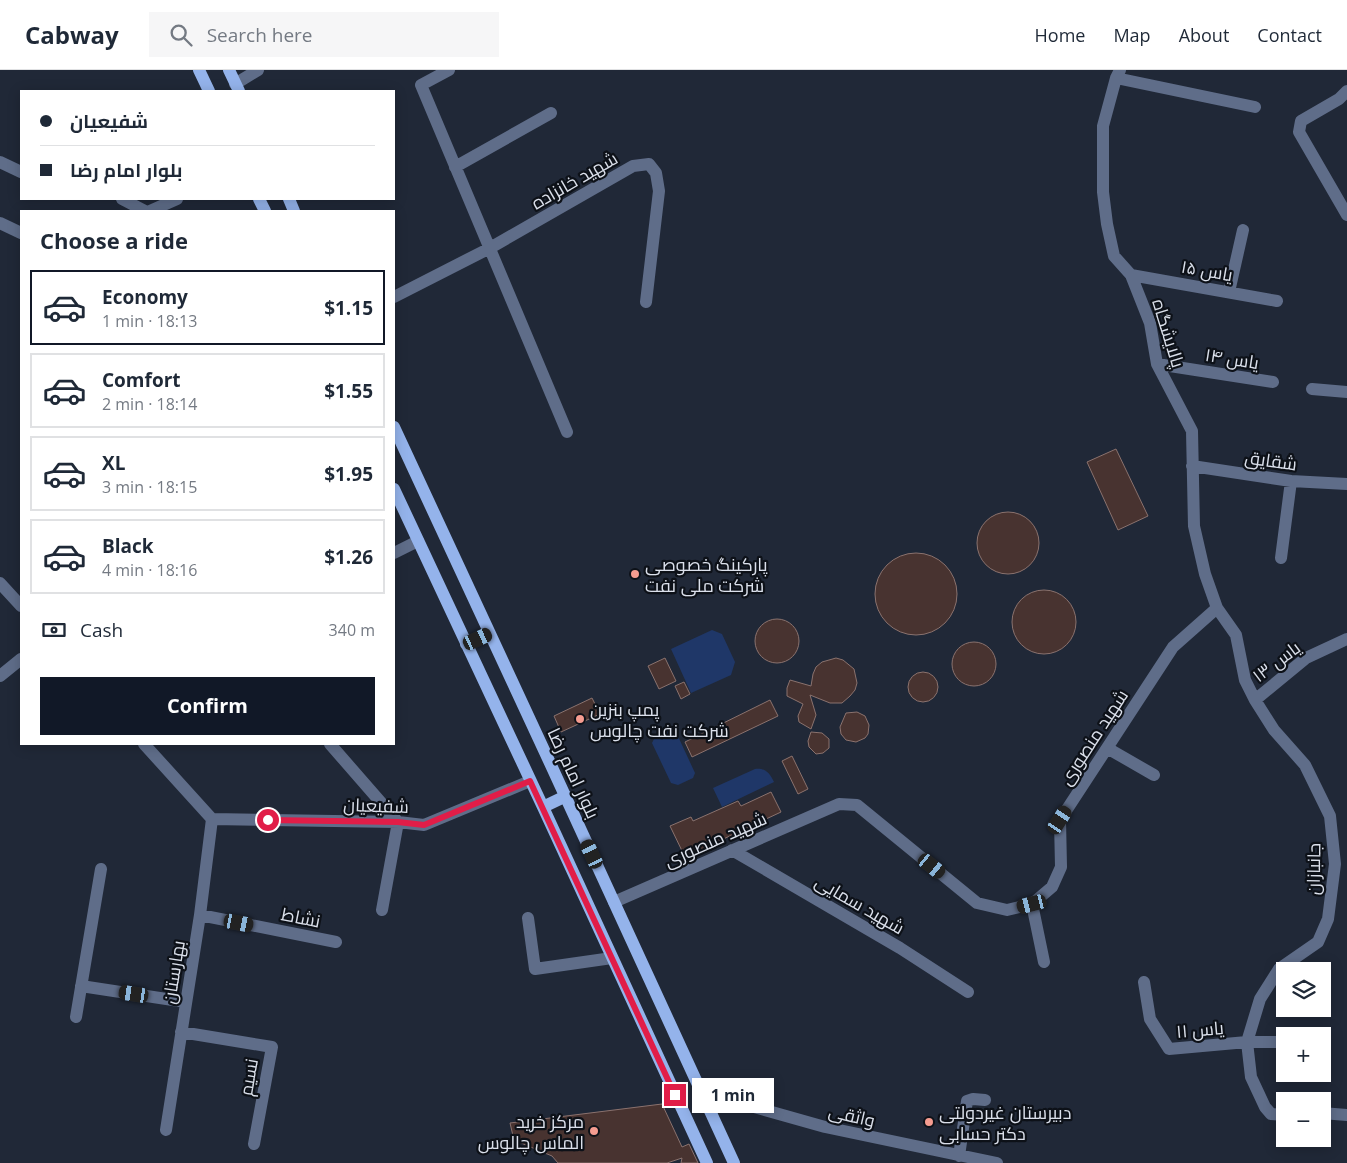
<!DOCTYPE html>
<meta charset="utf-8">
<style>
:root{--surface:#fff;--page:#f6f6f7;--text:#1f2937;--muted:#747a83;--line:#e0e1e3;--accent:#111827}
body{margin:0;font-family:"Open Sans",Cairo,sans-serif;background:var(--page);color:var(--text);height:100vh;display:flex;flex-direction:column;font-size:19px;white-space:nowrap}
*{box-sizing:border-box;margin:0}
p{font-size:16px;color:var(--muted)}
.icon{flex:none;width:28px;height:28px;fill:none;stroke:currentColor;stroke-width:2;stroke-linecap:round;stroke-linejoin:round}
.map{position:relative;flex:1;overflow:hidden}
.details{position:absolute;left:20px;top:140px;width:375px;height:535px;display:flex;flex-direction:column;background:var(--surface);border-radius:0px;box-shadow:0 2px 12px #0003}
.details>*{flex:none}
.banner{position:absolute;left:20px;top:20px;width:375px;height:110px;border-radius:0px;box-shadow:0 2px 12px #0003;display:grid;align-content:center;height:110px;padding:0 20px;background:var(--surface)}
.tools{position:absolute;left:1276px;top:892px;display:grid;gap:10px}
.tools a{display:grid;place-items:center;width:55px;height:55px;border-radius:0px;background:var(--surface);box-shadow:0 2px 12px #0003;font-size:25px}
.end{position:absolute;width:22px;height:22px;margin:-11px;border:6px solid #e11d48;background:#fff;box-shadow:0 0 0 2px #fff}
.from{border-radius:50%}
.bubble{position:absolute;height:35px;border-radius:0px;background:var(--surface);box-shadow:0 2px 12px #0003;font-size:16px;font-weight:700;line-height:35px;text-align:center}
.car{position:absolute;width:15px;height:30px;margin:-15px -8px;border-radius:6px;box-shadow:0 0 4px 1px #0007;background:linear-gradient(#222 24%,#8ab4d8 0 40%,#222 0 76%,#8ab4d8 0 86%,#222 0)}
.banner b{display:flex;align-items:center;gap:18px;height:48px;font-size:19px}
.banner b+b{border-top:1px solid var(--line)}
.banner i{width:12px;height:12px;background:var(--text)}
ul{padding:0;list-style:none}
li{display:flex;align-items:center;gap:15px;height:75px;margin:0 10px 8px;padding:0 10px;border:2px solid var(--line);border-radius:0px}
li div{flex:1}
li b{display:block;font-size:19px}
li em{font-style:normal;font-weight:700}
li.active{border-color:var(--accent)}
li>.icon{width:45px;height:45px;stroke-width:1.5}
h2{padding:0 20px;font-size:22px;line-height:60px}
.pay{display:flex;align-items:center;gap:12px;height:55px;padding:0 20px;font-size:19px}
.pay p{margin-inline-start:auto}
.button{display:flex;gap:10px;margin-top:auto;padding:10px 20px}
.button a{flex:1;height:58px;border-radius:0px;background:var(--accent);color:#fff;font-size:20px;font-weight:700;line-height:58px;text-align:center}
header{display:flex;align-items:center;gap:30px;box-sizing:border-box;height:70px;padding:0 25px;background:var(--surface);border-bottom:1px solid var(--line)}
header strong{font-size:24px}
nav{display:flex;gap:28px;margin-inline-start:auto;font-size:18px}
.search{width:350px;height:45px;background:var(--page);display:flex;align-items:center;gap:12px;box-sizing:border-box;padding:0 18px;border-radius:0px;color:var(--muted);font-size:19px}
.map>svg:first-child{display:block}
.green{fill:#1f3768}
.building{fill:#483330;stroke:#8a726e}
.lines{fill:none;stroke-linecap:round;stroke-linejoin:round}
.minor{stroke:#5f6d89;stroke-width:12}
.major{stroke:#94b3eb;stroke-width:12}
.route{stroke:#e11d48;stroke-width:6}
.poi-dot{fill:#f59c90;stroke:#0d1118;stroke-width:2}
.labels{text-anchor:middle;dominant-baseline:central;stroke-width:4.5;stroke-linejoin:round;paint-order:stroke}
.street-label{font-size:18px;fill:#dbe0eb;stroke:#0d1118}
.poi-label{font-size:18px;fill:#dbe0eb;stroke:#0d1118;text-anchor:start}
</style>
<header>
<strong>Cabway</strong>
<div class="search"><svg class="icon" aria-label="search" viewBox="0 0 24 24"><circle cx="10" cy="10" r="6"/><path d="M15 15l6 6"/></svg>Search here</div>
<nav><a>Home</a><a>Map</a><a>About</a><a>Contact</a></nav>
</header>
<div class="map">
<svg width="1347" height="1093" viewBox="0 0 1347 1093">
<rect width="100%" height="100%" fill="#202837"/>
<path class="green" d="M712,560L722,564L735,592L731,605L691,623L671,579Z
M669,660L676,662L695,703L693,708L678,715L671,713L652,673L655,667Z
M755,699C765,698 769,702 774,712L722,737L713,718Z"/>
<path class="building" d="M1116,379L1148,446L1118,460L1087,392Z
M977 473a31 31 0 1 1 62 0a31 31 0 1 1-62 0Z
M875 524a41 41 0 1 1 82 0a41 41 0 1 1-82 0Z
M1012 552a32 32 0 1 1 64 0a32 32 0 1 1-64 0Z
M755 571a22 22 0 1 1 44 0a22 22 0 1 1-44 0Z
M952 594a22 22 0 1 1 44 0a22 22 0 1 1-44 0Z
M665,588L676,611L659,619L648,596Z
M836,588L843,590L854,599L857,613L855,620L850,626L842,633H830L810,625L816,645L811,659L799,652L798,646L803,634L787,626V618L790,610L811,616L813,604L816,597L822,592Z
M908 617a15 15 0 1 1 30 0a15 15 0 1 1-30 0Z
M684,612L690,624L681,629L675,616Z
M592,628L600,644L561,662L554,646Z
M770,630L778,646L692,687L685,672Z
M857,642L865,646L869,655L868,664L865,668L856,672L846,670L841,664L840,657L846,643Z
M811,662L822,663L829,669V678L823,683L816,684L809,677L808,671Z
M792,686L808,719L798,724L782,691Z
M771,722L781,742L685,787L670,756L691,747L693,751L738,731L741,736Z
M662,1034L682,1077L689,1074L698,1093H681L682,1088L667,1093H558L552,1086L514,1070L510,1053Z"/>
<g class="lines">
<path class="minor" d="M449,0L421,15L567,362
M1120,0L1116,8L1103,56V122L1107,154L1114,186L1131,205L1150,253L1157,294L1192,361L1194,456L1205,504L1217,538L1236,565L1245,610L1255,630L1274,660L1305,695L1330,746L1335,794L1328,849L1318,872L1279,899L1260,929L1247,972L1251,1007L1265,1037L1271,1044L1285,1045
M1116,8L1255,37
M235,14L258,0
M1347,21L1339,29L1301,51L1299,62L1347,145
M0,92L21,102
M455,97L551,43
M122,129L145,141
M150,141L177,129
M0,153L21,163
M1131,205L1277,231
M1229,222L1243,160
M394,227L490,178L633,96L649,94L656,103L659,121L646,232
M1157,294L1273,312
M1312,319L1347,322
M1192,396L1291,411L1347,414
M394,483L418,471
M1281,488L1291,411
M0,513L21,536
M0,606L21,589
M1255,630L1306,588L1347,569
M144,674L212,749
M330,674L398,752L382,840
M1107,678L1154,705
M212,749L398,752L424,755L530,711
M732,780L900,878L968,922
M614,832L839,734L857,735L977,833L1007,840L1032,834L1052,817L1061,797L1060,750L1173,577L1217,538
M1032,834L1044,892
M200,845L336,872
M528,848L535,899L612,888
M1144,912L1150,949L1169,979L1247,972H1285
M81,916L186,932
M76,947L101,799
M181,962L272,977L254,1074
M701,1022L825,1057L997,1093
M1322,1043L1347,1045
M166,1060L200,845L212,749
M959,1086L967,1031L973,1029L985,1030"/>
<path class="major" d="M199,0L209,21
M229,0L239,21
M259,129L265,141
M289,129L294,141
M394,357L550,693L734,1093
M394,419L543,737L707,1093
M466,574L489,563
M543,737L566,726"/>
</g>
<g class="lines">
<path class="route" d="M268,750L398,752L424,755L530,711L675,1025"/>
</g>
<g class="poi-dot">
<circle cx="635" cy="504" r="5"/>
<circle cx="580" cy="649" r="5"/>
<circle cx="929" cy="1052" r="5"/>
<circle cx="594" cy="1061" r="5"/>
</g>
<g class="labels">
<g class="street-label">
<text transform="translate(574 110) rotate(-30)">شهید خانزاده</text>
<text transform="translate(1207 200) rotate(10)">یاس ۱۵</text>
<text transform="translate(1169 263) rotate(73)">پالایشگاه</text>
<text transform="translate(1232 288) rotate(9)">یاس ۱۴</text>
<text transform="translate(1271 390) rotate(8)">شقایق</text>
<text transform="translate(1276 591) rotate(-37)">یاس ۱۳</text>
<text transform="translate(1093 667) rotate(-57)">شهید منصوری</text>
<text transform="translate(574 703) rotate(65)">بلوار امام رضا</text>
<text transform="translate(376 735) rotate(2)">شفیعیان</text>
<text transform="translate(715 769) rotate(-24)">شهید منصوری</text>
<text transform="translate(1313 799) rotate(-89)">جانبازان</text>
<text transform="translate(860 834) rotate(30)">شهید سمایی</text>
<text transform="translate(301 847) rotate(11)">نشاط</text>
<text transform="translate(173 902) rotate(-81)">بهارستان</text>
<text transform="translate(1200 959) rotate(-5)">یاس ۱۱</text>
<text transform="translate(248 1007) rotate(-80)">نسیم</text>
<text transform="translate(852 1045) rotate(13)">واثقی</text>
</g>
<g class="poi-label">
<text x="645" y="494">پارکینگ خصوصی<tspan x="645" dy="21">شرکت ملی نفت</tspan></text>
<text x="590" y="639">پمپ بنزین<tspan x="590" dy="21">شرکت نفت چالوس</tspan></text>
<text x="939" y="1042">دبیرستان غیردولتی<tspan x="939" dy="21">دکتر حسابی</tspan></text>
<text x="584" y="1051" text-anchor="end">مرکز خرید<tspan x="584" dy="21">الماس چالوس</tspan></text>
</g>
</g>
</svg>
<div class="tools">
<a><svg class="icon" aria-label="layers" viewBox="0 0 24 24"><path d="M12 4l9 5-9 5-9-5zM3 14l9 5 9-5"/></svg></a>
<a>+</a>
<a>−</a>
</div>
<i class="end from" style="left:268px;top:750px"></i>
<i class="end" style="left:675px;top:1025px"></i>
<div class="bubble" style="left:692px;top:1008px;width:82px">1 min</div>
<i class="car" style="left:478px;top:569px;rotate:65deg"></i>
<i class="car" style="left:1060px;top:750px;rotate:33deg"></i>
<i class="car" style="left:592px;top:784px;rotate:335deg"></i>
<i class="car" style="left:932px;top:796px;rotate:129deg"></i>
<i class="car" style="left:1032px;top:834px;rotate:256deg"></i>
<i class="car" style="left:239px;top:853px;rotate:101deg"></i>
<i class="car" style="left:134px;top:924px;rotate:279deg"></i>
<div class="banner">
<b><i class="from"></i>شفیعیان</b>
<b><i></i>بلوار امام رضا</b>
</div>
<section class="details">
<h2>Choose a ride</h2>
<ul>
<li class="active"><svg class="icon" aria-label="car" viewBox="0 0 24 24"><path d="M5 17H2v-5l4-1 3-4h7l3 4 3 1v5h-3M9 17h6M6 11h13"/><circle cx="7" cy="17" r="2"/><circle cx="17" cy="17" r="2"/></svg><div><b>Economy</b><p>1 min · 18:13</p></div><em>$1.15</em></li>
<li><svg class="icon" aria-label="car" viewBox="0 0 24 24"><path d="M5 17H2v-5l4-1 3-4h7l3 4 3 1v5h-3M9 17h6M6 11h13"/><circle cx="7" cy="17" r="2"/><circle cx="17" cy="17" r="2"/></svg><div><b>Comfort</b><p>2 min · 18:14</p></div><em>$1.55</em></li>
<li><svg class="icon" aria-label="car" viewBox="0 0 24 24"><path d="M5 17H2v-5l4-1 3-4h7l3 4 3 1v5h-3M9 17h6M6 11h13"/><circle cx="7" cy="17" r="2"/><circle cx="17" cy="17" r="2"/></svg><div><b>XL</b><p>3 min · 18:15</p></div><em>$1.95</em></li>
<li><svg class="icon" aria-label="car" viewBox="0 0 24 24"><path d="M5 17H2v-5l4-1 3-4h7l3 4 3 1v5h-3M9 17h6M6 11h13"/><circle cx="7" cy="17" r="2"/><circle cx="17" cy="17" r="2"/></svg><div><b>Black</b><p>4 min · 18:16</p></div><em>$1.26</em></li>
</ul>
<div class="pay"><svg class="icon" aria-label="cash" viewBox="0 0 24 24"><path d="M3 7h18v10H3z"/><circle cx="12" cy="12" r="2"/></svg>Cash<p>340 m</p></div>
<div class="button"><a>Confirm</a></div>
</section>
</div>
